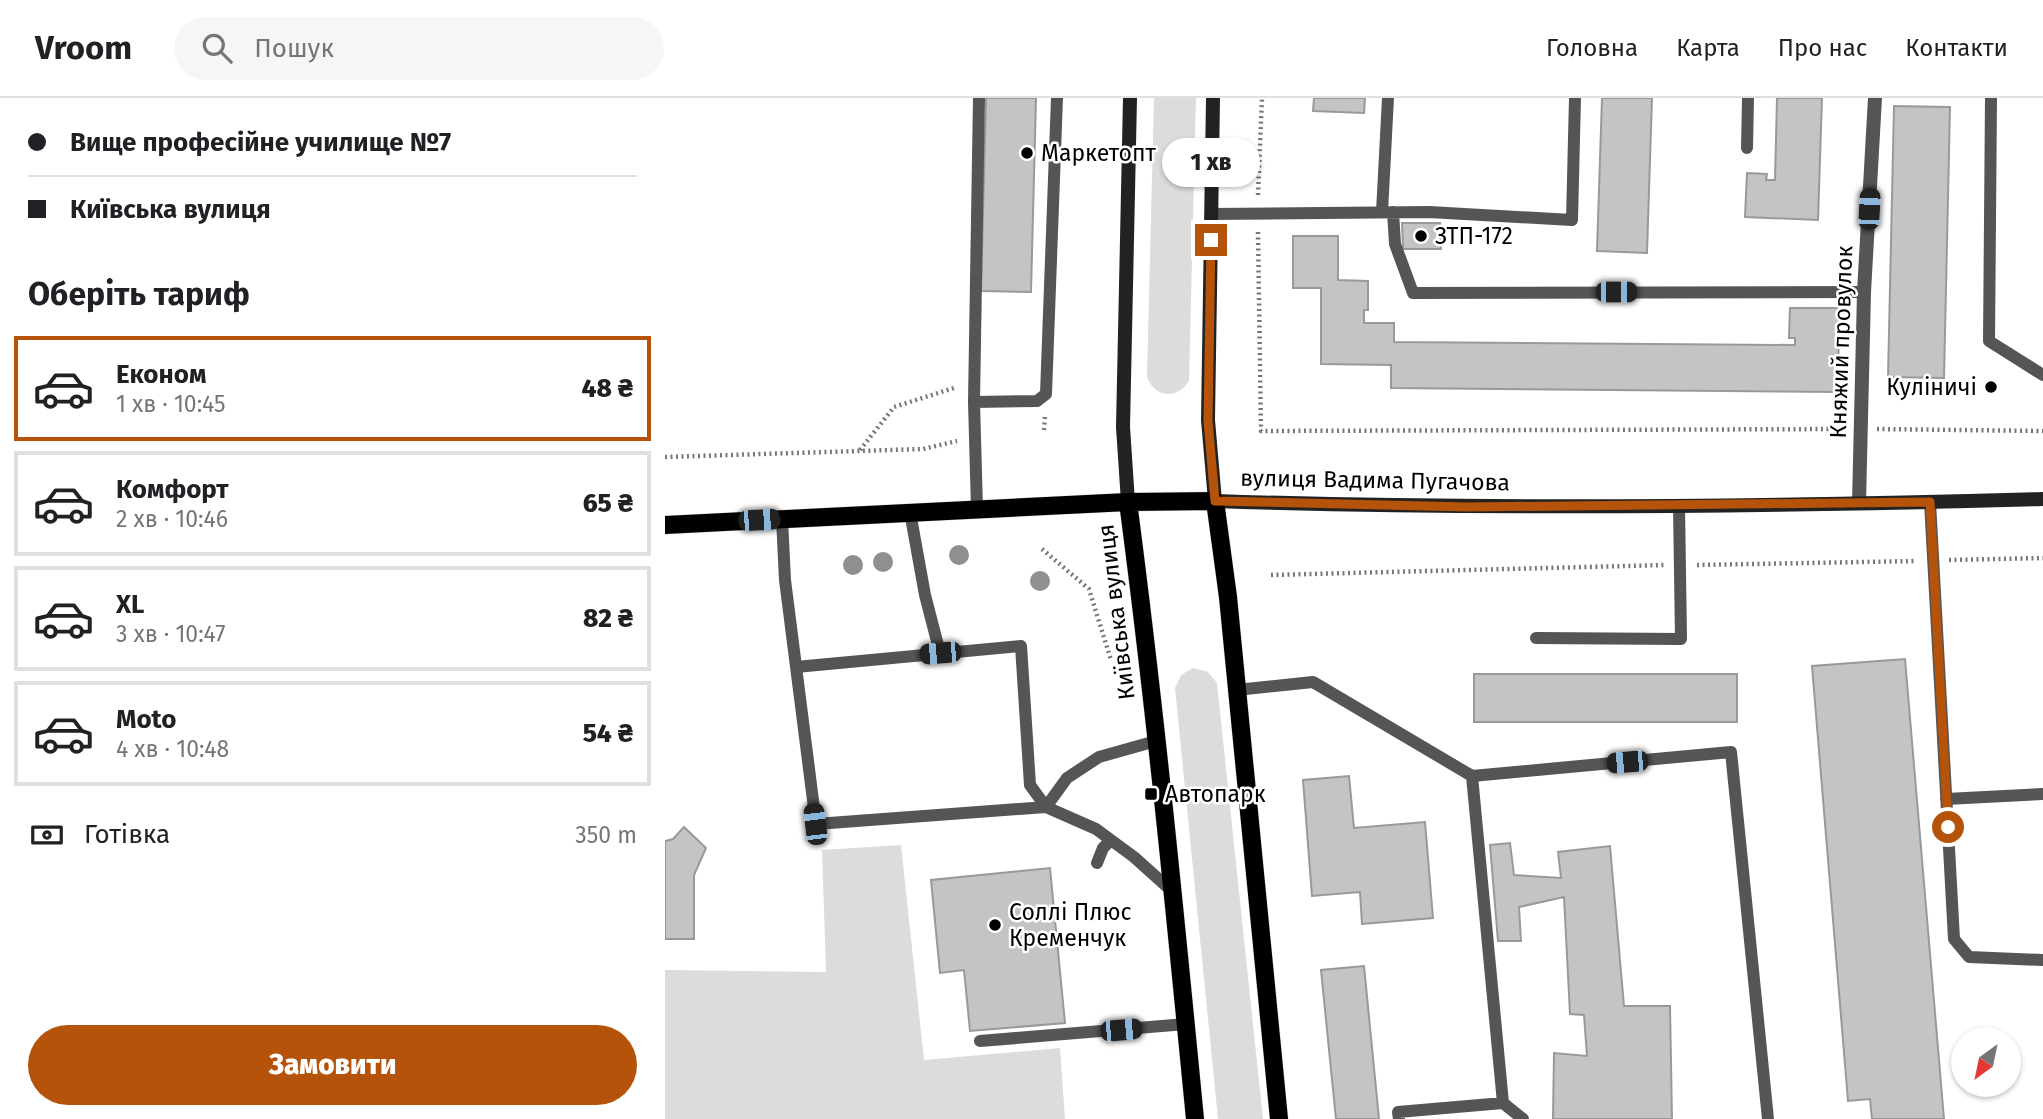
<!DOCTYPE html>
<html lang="uk">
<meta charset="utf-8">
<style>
:root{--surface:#fff;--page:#f6f6f6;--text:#202124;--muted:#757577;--line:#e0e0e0;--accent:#b45309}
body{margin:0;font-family:"Fira Sans",sans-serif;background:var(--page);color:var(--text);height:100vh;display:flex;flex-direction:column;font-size:26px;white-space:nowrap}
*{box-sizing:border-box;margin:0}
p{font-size:23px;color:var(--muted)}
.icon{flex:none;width:38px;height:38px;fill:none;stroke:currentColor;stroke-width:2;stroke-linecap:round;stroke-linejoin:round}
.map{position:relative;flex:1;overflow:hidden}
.side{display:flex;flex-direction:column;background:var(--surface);width:665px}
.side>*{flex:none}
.hud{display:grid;align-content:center;height:154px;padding:0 28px;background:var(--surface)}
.needle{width:46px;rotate:213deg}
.buttons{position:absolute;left:1286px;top:929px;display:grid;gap:14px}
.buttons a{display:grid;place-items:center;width:70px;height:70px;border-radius:50%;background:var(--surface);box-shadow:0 2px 5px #0004;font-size:35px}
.end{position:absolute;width:32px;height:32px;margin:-16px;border:9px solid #b45309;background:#fff;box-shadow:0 0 0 4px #fff}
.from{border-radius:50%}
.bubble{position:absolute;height:49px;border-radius:24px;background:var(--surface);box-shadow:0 2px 5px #0004;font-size:23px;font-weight:800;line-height:49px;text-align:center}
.car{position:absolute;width:21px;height:42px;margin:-21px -10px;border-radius:9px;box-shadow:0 0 5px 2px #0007;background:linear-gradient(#222 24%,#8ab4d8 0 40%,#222 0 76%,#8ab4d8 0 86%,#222 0)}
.hud b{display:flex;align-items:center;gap:24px;height:66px;font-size:26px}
.hud b+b{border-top:2px solid var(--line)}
.hud i{width:18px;height:18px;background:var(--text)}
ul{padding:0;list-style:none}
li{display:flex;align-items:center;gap:21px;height:105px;margin:0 14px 10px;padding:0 14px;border:4px solid var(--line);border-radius:0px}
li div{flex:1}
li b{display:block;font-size:26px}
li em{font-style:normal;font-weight:800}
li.selected{border-color:var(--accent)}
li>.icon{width:63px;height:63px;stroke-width:1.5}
h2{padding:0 28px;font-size:32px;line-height:84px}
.pay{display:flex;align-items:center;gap:18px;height:77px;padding:0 28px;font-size:26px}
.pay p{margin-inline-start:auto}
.button{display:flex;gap:14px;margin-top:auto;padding:14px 28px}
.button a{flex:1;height:80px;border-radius:42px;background:var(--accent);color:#fff;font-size:28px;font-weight:800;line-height:80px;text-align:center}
header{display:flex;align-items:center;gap:42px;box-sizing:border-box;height:98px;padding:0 35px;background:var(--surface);border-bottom:2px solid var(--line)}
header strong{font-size:33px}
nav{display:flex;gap:38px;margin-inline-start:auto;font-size:24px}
.search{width:490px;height:63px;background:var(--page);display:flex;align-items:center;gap:18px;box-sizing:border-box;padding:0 24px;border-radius:38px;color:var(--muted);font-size:26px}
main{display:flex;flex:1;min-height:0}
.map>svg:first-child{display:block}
.green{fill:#dcdcdc}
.building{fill:#c4c4c4;stroke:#999;stroke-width:2}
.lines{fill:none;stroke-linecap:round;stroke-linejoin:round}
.primary-casing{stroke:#dbdbdb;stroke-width:19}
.path{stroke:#777;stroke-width:4.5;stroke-dasharray:2 3.5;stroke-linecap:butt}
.lane{stroke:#555;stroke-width:12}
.street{stroke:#555;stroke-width:14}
.secondary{stroke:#222;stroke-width:14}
.primary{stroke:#000;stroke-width:18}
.tree{fill:#8f8f8f}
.route{stroke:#b45309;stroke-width:9}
.poi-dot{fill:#000;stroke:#fff;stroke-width:2.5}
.labels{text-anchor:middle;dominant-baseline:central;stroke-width:5;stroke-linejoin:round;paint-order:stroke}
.poi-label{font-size:23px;fill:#000;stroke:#fff;text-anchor:start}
.street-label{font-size:23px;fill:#000;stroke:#fff}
</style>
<header>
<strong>Vroom</strong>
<div class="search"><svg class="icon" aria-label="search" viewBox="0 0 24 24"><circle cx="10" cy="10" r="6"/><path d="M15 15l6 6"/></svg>Пошук</div>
<nav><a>Головна</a><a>Карта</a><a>Про нас</a><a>Контакти</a></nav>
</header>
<main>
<section class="side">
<div class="hud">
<b><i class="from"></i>Вище професійне училище №7</b>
<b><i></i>Київська вулиця</b>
</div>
<h2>Оберіть тариф</h2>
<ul>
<li class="selected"><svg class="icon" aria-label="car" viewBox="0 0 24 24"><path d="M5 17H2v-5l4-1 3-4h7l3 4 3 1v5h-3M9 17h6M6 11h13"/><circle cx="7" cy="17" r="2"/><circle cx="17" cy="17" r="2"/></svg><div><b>Економ</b><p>1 хв · 10:45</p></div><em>48 ₴</em></li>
<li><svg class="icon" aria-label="car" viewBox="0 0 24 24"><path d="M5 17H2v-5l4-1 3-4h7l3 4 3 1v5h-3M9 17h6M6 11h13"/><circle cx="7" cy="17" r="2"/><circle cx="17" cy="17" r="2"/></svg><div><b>Комфорт</b><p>2 хв · 10:46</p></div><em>65 ₴</em></li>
<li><svg class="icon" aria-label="car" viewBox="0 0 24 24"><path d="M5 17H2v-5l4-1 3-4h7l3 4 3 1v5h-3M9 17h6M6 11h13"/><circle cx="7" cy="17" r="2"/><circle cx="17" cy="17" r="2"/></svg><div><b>XL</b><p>3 хв · 10:47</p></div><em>82 ₴</em></li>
<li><svg class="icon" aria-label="car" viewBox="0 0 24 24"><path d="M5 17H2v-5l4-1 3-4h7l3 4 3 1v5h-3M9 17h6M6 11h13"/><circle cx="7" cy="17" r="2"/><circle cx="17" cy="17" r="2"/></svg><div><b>Moto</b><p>4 хв · 10:48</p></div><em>54 ₴</em></li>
</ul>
<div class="pay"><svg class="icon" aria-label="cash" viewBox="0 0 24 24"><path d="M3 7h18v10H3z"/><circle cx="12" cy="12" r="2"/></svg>Готівка<p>350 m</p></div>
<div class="button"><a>Замовити</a></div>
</section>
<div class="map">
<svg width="1378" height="1021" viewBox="0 0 1378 1021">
<rect width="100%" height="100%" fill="#fff"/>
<path class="green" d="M489,0H531L524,283C512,302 490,300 482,279Z
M528,570L543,574L552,585L598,1021H553L510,590L516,577Z
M236,747L259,962L395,950L400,1021H0V872L161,874L157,752Z"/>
<path class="building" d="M321,0H371L366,194L316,193Z
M649,0H700L699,15L648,13Z
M937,0H987L982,155L932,153Z
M1112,0H1157L1153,122L1080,119L1082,75L1102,76L1101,82H1110Z
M1229,8L1285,9L1279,280L1223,279Z
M737,125H775L776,151H738Z
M628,138H673V182L703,183V212H699V225H729V244L1130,247V240H1124L1125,210H1174L1173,294L726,290V267L656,266V190H628Z
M1240,561L1279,1021H1207L1205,1001L1183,1003L1147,568Z
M809,576H1072V624H809Z
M684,678L689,730L760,724L768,820L697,826L695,794L647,798L638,682Z
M19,729L41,750L29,777V841H0V743L8,741Z
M845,745L849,777L896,780L893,754L945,748L959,908H1005L1007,1021H888L889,955L922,958L919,917L905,916L899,799L854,809L856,843H833L825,747Z
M385,770L400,925L305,933L299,872L275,875L266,782Z
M699,868L714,1021H671L656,872Z"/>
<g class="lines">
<defs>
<path id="primary" d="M463,404C490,609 510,815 530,1021
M0,427L463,404L550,403L563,499L614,1021"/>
</defs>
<use href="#primary" class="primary-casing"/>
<path class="path" d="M593,97L597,0
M593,134L596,333L1179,331
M1212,331L1378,333
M379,332L380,318
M195,352L229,309L292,289
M0,359L258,351L292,343
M377,451L424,491L446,562
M1284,462L1378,460
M1032,467L1251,463
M606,477L999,467"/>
<path class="lane" d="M1326,0L1324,243L1378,277
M1082,50L1083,0
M717,114L723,0
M728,114L730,146L748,195L1199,194
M546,116L764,114L907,122L910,0
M309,304L314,0
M1265,404L1289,841L1304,859L1378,862
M312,411L309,304L372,303L381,296L392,0
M245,414L260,497L275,555
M117,421L120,482L151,726L381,709L402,680L434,659L491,643
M871,540L1016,541L1014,407
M131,569L356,548L365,687L381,709L431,731L469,759L508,794
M571,592L648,584L807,678L1066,654L1103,1021
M807,678L838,1005L858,1021
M1281,701L1378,696
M432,765L438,750L446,742
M315,943L521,926
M734,1021L733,1014L838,1005"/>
<path class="street" d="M1194,405L1199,194L1210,0"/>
<path class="secondary" d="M548,0L543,322L550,403C826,412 1102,409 1378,401
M463,404L458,329L465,0"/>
<use href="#primary" class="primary"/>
</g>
<g class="tree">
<circle cx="294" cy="457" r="10"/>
<circle cx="218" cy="464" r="10"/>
<circle cx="188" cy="467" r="10"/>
<circle cx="375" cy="483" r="10"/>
</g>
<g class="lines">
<path class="route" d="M546,142L543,323L550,403L803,409L1265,404L1283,729"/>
</g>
<g class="poi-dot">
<circle cx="362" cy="55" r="7"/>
<circle cx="756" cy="138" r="7"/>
<circle cx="1326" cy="289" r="7"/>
<rect x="479" y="689" width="14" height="14" rx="3.5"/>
<circle cx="330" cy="827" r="7"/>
</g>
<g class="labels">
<g class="poi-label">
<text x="376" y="55">Маркетопт</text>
<text x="770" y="138">ЗТП-172</text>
<text x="1312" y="289" text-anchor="end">Куліничі</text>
<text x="500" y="696">Автопарк</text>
<text x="344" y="814">Соллі Плюс<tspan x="344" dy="26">Кременчук</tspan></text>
</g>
<g class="street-label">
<text transform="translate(1176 244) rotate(-88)">Княжий провулок</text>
<text transform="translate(710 382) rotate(1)">вулиця Вадима Пугачова</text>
<text transform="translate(451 514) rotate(-97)">Київська вулиця</text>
</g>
</g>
</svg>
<div class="buttons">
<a><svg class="needle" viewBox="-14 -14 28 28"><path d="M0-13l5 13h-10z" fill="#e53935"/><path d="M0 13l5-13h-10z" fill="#757577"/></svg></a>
</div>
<i class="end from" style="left:1283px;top:729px"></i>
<i class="end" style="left:546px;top:142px"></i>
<div class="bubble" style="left:497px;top:40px;width:98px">1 хв</div>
<i class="car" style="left:1204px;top:111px;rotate:3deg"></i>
<i class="car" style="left:951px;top:194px;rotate:90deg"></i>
<i class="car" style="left:94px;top:422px;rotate:87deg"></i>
<i class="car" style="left:275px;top:555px;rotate:265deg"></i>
<i class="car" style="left:962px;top:664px;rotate:265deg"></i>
<i class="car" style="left:150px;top:726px;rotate:353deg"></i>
<i class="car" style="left:456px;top:932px;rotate:85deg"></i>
</div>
</main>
